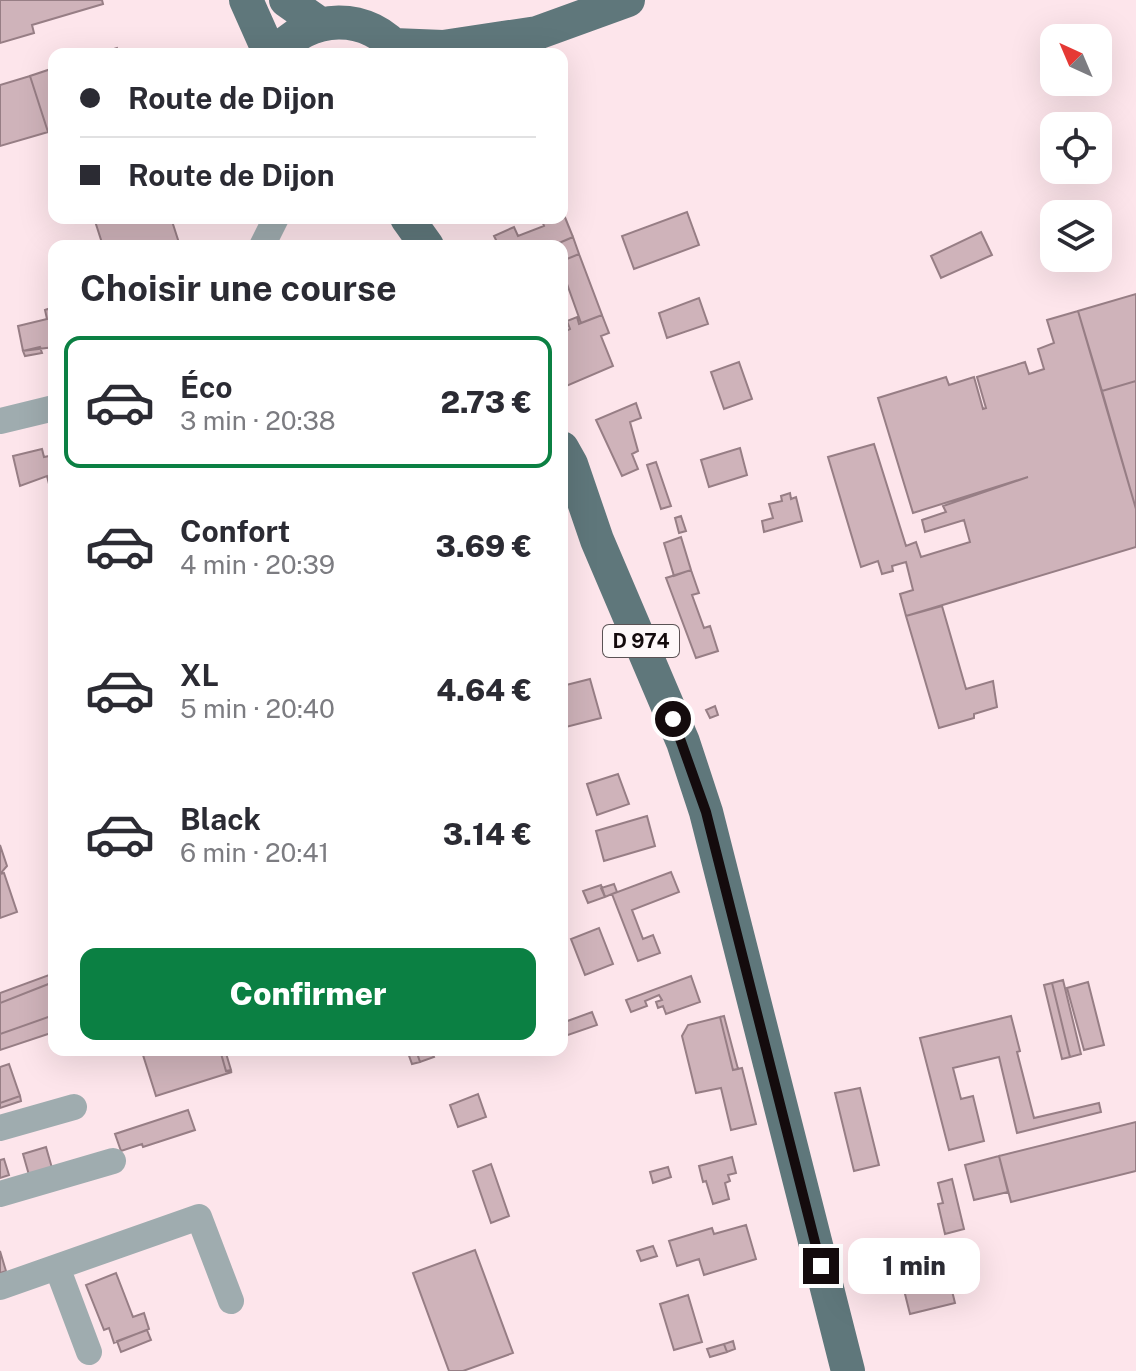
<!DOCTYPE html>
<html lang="fr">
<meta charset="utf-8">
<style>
:root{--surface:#fff;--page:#f7f7f7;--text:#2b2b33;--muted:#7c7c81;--line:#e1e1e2;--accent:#0b8043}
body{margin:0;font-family:"Public Sans",sans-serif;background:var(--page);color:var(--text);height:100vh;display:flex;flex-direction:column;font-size:30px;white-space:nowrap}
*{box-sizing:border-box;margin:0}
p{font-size:26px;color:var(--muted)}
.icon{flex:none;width:44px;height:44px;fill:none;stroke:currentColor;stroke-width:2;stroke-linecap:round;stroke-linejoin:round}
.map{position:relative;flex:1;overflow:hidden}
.sheet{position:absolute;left:48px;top:240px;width:520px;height:816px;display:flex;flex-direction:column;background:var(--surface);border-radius:16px;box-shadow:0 8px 32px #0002}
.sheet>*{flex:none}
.banner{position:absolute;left:48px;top:48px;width:520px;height:176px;border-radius:16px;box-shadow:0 8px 32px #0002;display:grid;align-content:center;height:176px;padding:0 32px;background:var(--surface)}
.needle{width:52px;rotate:316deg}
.buttons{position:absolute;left:1040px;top:24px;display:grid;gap:16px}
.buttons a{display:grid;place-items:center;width:72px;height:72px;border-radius:16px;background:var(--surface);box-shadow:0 8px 32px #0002;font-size:40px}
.end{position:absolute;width:36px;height:36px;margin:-18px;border:10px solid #140b0d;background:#fff;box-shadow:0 0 0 4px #fff}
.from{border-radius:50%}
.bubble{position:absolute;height:56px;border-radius:16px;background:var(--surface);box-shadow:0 8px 32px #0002;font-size:26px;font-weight:800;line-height:56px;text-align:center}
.banner b{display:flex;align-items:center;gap:28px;height:76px;font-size:30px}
.banner b+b{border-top:2px solid var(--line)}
.banner i{width:20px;height:20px;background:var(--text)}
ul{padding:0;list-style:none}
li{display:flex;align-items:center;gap:24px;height:132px;margin:0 16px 12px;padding:0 16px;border:4px solid transparent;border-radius:16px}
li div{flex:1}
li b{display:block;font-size:30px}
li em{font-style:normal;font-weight:800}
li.on{border-color:var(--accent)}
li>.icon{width:72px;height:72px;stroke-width:1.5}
h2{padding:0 32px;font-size:36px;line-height:96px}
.button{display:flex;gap:16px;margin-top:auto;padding:16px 32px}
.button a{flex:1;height:92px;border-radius:16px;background:var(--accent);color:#fff;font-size:32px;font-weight:800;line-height:92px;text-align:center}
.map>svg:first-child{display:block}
.building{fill:#cfb3ba;stroke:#977e85;stroke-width:2}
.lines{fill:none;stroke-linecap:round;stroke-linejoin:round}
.minor{stroke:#9facaf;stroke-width:26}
.major{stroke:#5f777b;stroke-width:34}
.route{stroke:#140b0d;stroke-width:10}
.labels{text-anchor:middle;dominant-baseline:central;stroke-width:7;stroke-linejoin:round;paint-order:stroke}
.shield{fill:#fef8f9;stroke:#5a5254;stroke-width:2}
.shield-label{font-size:20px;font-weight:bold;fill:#140b0d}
</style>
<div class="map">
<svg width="1136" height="1371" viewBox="0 0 1136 1371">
<rect width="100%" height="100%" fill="#fde5eb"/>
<path class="building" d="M0,0H102L103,4L32,25L34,33L0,43Z
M117,48L119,54H98Z
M54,68V130L48,132L30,76Z
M30,76L48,132L0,146V85Z
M562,210L573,237L552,246H499L494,236L514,227L518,236L544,226L541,218H562Z
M687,212L699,245L634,269L622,236Z
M94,218H171L180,246H103Z
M981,232L992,255L941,278L931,256Z
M573,237L579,254L562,261V246H552Z
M579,254L602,315L581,323L562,270V261Z
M1136,294V381L1102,391L1078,311Z
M699,298L708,324L667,338L659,313Z
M54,307V347L23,351L18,326L47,319L45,310Z
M1078,311L1136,509V547L906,616L900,594L913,590L906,562L892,566L893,571L882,574L878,561L861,567L828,457L874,444L906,546L916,542L921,557L970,542L964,520L925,532L922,520L946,512L943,506L1028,477L913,513L878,398L946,377L949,385L974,377L983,409L986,408L977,377L1025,362L1029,374L1044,369L1038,349L1054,343L1047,320Z
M602,315L609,333L601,336L613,366L564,387L562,382V333L570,329L567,321L577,317L579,324Z
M40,347L42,353L25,356L23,351Z
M739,362L752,399L724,409L711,372Z
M1136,381V509L1102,391Z
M636,403L641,418L630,422L638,451L632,454L638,469L622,476L596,420Z
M740,448L747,475L709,487L701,460Z
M42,449L44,457L54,455L53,500L47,476L20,486L13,456Z
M656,462L671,506L661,509L647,465Z
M790,493L791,499L796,497L802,521L764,532L762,521L773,518L769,504L782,501L781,496Z
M681,516L686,531L679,533L675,518Z
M681,537L691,570L674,576L664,543Z
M691,570L699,593L692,595L704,628L710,626L718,651L696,658L666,578Z
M942,606L966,689L993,681L997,707L974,714V718L939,728L906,616Z
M590,679L601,718L562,728V686Z
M715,706L718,715L710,718L706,710Z
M618,774L629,804L597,815L587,784Z
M647,816L655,846L604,861L596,831Z
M0,845L7,866L0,874Z
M671,872L679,892L632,910L643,939L653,935L660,953L638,961L612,894Z
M4,873L17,912L0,918V874Z
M614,884L617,892L605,897L601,888Z
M601,885L605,897L588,903L583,891Z
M599,928L613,964L585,975L571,939Z
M49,975L51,983L0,1003V993Z
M691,976L700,1002L666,1014L663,1006L658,1008L656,1002L662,1000L659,995L645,1001L647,1006L631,1012L626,1000Z
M1063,980L1081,1054L1070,1057L1052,983Z
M1088,982L1104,1045L1084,1050L1067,988Z
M51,983L54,1015L0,1034V1003Z
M1052,983L1070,1057L1062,1059L1044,985Z
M592,1012L597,1025L565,1036L562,1023Z
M54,1015V1032L0,1050V1034Z
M724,1016L738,1069L733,1070L720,1017Z
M1011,1016L1020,1051L1017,1052L1034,1118L1099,1103L1101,1112L1017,1133L999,1057L953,1068L961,1099L973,1096L984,1141L949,1150L920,1038Z
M720,1017L733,1070L742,1068L756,1124L731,1130L721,1088L696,1093L682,1036L688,1025Z
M157,1050H220L226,1071L232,1072L156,1096L143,1055Z
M220,1050H225L231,1070L226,1071Z
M407,1050H416L420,1062L412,1064Z
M416,1050H440L432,1053L434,1057L420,1062Z
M9,1064L20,1096L0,1103V1067Z
M860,1088L879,1165L854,1171L835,1093Z
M478,1094L486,1117L458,1127L450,1105Z
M20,1096L21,1101L0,1108V1103Z
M188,1110L195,1130L143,1147L142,1144L121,1151L115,1134Z
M1136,1122V1171L1011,1202L999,1156Z
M46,1147L52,1168L29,1175L23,1154Z
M999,1156L1008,1192L974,1200L965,1165Z
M732,1157L736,1173L728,1175L730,1181L725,1183L729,1199L713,1204L706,1181L703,1182L699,1166Z
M4,1159L9,1175L0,1178V1160Z
M491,1164L509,1216L491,1223L473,1171Z
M668,1167L671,1177L653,1183L650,1172Z
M952,1179L964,1229L945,1234L938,1204L943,1203L938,1183Z
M746,1225L756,1259L704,1275L699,1259L677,1266L669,1241L712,1228L714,1234Z
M653,1246L657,1256L641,1261L637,1251Z
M941,1246L955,1303L910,1314L896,1258Z
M475,1250L513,1353L463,1371H449L413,1273Z
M0,1251L6,1271L0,1273Z
M116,1273L133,1317L144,1313L149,1329L114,1343L109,1328L104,1330L86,1285Z
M688,1295L702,1342L674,1350L660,1304Z
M147,1330L151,1340L121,1352L117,1341Z
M733,1341L735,1349L727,1352L724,1344Z
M724,1344L727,1352L710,1357L707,1349Z"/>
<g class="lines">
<path class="minor" d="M262,246L276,218
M0,421L54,408
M0,1128L74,1107
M0,1194L113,1161
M57,1267L89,1352
M0,1287L199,1217L231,1301"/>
<path class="major" d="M246,0L270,54
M286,0L320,24
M517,43L537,33L628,0
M394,45L443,47L537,33
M276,54C308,13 369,11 401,54
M407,218L427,246
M562,448L571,464L597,540L683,742L706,812L848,1371"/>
</g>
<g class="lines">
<path class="route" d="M673,719L706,812L821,1266"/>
</g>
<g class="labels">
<rect class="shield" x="603" y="625" width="76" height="32" rx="6"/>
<g class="shield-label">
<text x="641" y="641">D 974</text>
</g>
</g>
</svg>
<div class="buttons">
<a><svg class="needle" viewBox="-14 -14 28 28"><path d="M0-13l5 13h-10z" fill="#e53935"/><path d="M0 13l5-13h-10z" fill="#7c7c81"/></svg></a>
<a><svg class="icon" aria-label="locate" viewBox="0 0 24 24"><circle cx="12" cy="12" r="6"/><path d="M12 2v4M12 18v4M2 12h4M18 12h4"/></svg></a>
<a><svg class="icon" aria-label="layers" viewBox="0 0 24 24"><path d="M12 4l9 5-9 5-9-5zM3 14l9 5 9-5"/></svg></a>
</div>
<i class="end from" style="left:673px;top:719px"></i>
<i class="end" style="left:821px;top:1266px"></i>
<div class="bubble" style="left:848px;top:1238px;width:132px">1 min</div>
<div class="banner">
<b><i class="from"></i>Route de Dijon</b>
<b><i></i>Route de Dijon</b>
</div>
<section class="sheet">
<h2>Choisir une course</h2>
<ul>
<li class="on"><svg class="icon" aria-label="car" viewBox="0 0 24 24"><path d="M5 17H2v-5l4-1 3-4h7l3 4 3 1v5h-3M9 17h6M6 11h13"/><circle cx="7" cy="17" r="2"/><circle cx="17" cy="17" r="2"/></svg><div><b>Éco</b><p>3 min · 20:38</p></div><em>2.73 €</em></li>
<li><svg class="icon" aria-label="car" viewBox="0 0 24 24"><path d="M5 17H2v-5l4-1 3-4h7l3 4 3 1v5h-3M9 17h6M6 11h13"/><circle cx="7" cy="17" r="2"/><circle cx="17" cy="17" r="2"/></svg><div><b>Confort</b><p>4 min · 20:39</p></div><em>3.69 €</em></li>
<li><svg class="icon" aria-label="car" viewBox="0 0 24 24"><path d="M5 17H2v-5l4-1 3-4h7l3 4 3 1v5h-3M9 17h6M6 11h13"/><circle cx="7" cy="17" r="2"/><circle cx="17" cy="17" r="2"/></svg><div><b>XL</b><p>5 min · 20:40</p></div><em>4.64 €</em></li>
<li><svg class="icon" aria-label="car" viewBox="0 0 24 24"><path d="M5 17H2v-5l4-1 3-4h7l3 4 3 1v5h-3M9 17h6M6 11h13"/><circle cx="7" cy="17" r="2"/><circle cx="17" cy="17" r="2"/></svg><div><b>Black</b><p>6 min · 20:41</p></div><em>3.14 €</em></li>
</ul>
<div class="button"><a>Confirmer</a></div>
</section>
</div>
